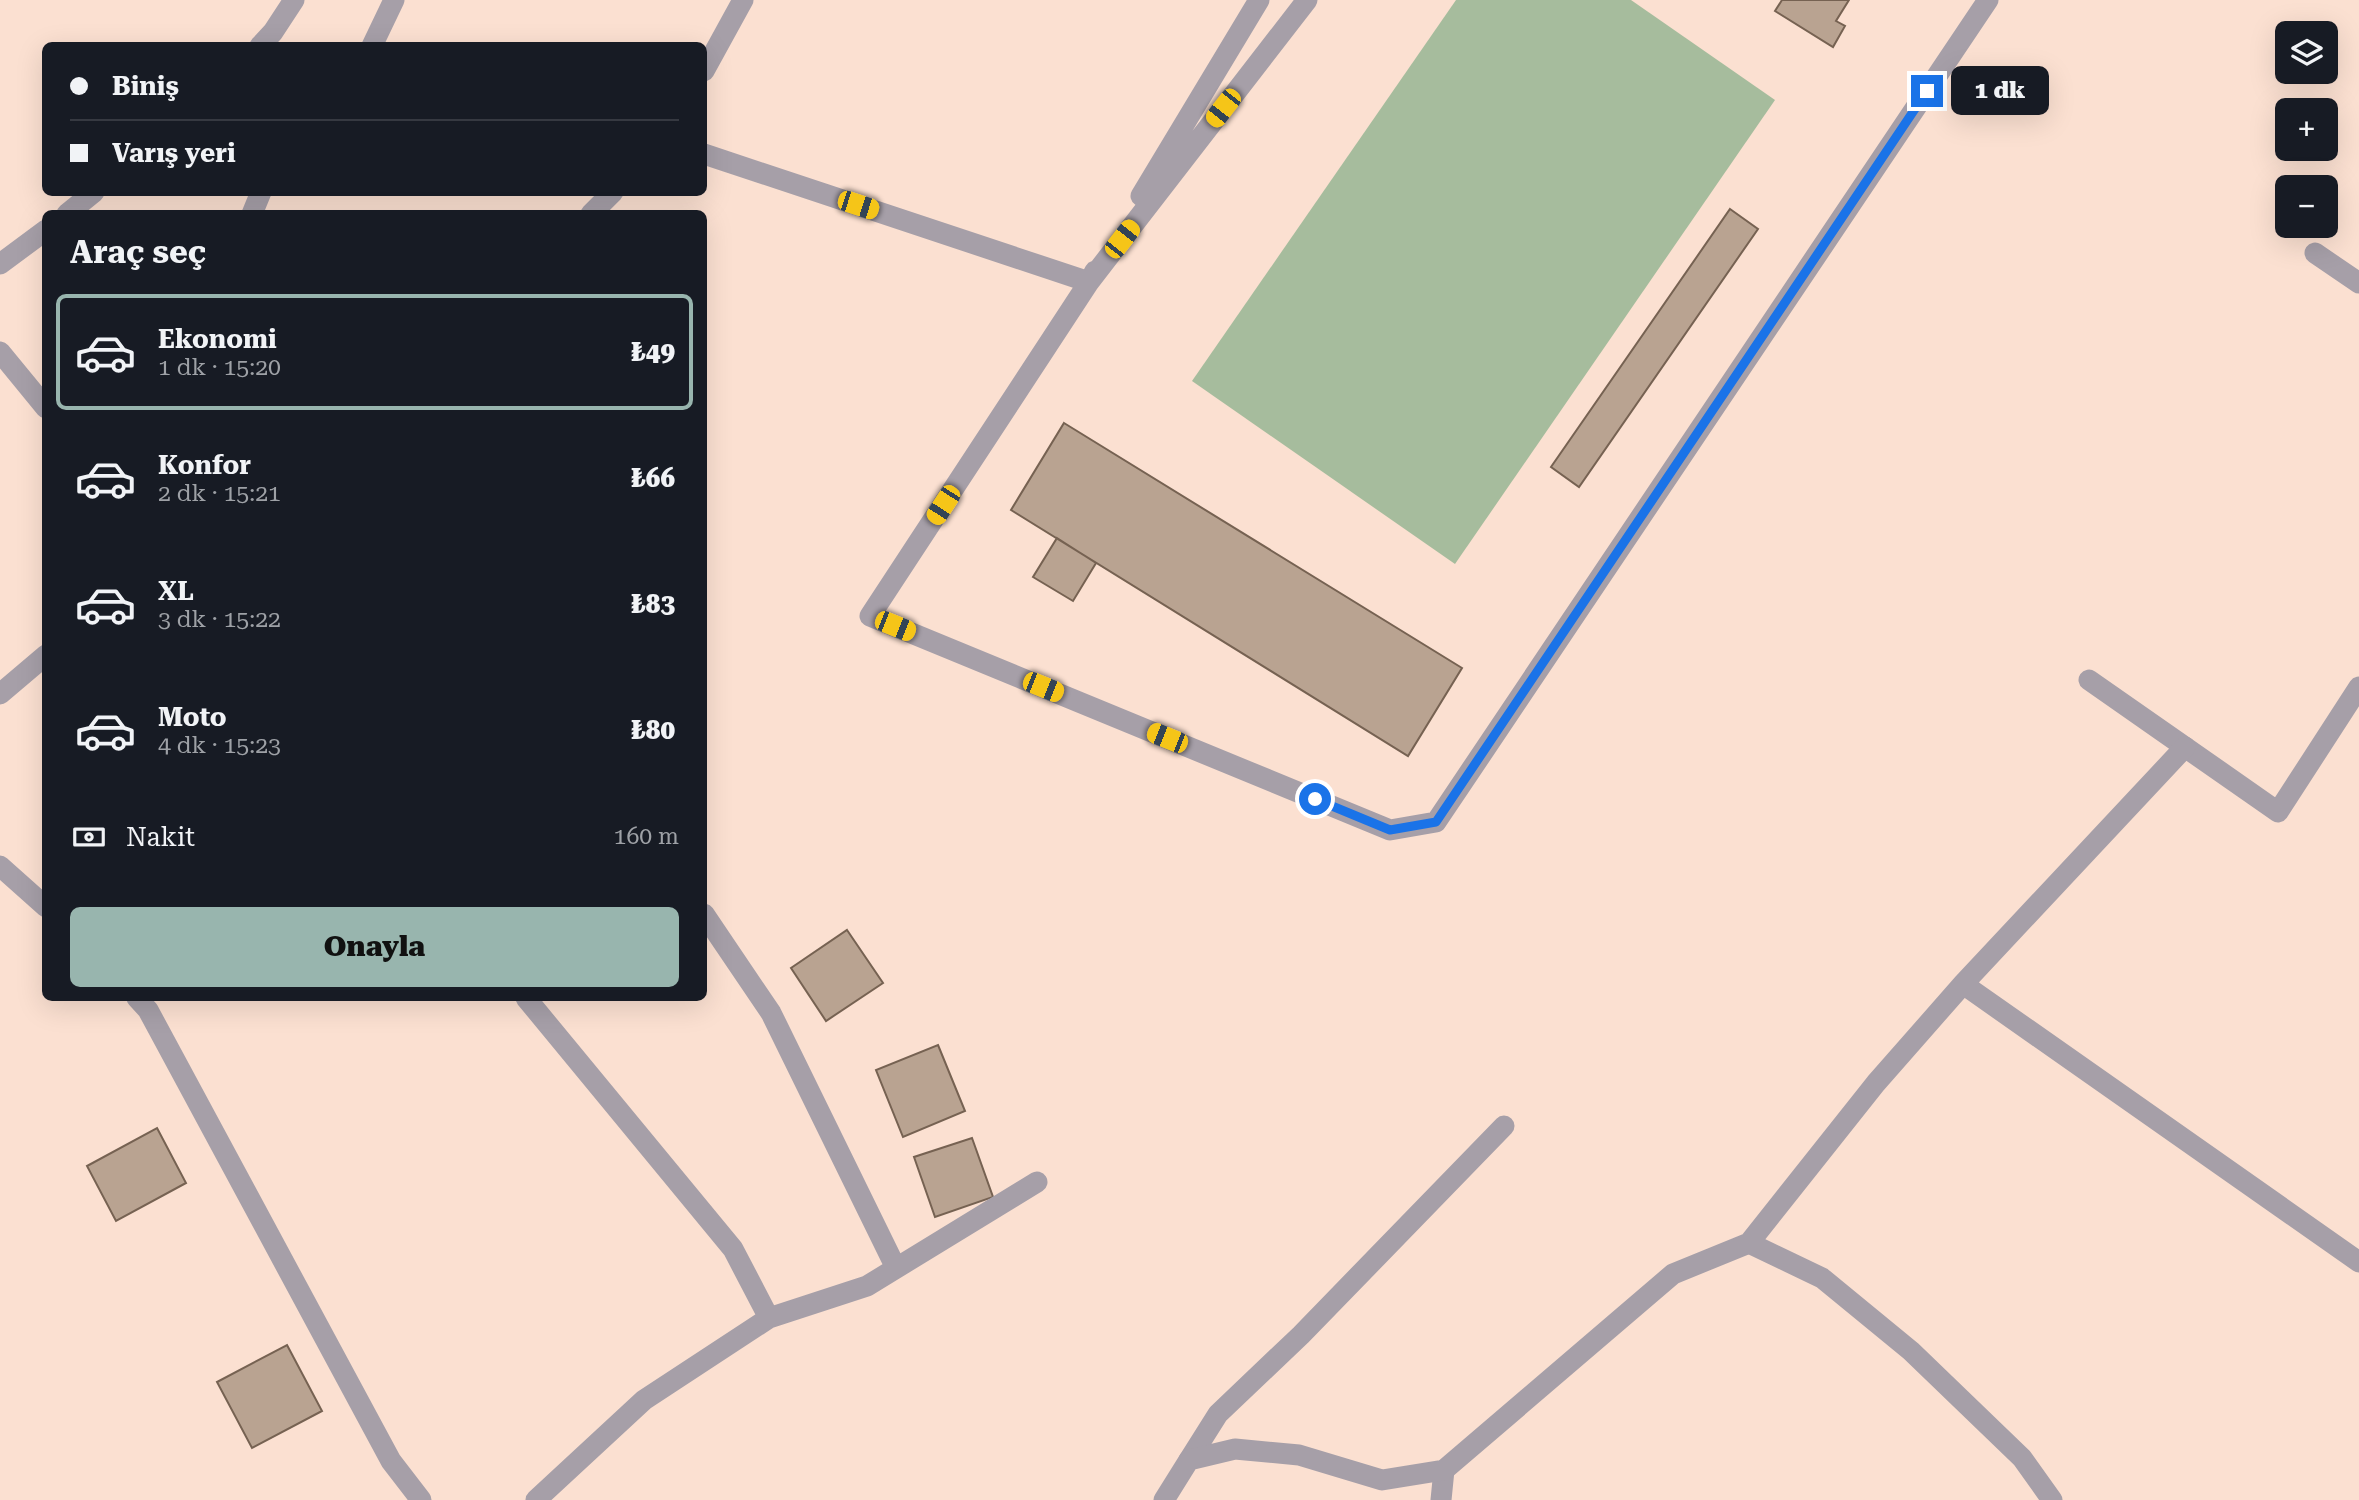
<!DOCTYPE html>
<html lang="tr">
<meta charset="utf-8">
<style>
:root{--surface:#171b24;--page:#20242c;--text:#f1f3f6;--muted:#9ea1a6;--line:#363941;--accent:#98b5ae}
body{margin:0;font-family:"Roboto Serif",serif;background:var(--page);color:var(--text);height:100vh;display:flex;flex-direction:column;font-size:26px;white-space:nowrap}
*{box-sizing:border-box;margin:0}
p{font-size:23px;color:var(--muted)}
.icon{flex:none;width:38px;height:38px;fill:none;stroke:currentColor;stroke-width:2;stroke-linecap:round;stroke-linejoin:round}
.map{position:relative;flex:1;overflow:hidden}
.panel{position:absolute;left:42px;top:210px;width:665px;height:791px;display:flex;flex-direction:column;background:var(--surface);border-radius:10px;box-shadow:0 7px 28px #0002}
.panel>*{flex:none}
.guide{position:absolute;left:42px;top:42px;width:665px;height:154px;border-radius:10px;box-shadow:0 7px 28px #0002;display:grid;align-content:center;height:154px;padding:0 28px;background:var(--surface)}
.controls{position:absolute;left:2275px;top:21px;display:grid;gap:14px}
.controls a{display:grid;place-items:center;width:63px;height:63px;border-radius:10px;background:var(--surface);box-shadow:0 7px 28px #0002;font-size:35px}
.end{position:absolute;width:32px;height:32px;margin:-16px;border:9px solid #1a73e8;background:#fff;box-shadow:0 0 0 4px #fff}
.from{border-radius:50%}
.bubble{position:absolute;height:49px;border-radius:10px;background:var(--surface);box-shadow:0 7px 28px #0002;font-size:23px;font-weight:800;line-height:49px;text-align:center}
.car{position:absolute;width:21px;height:42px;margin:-21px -10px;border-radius:9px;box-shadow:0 0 5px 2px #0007;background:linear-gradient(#f5c518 24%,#345 0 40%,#f5c518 0 76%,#345 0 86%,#f5c518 0)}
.guide b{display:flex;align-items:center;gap:24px;height:66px;font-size:26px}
.guide b+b{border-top:2px solid var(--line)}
.guide i{width:18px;height:18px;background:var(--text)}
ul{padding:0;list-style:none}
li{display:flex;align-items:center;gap:21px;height:116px;margin:0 14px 10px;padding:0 14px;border:4px solid transparent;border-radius:10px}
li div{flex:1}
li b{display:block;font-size:26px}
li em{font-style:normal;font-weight:800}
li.active{border-color:var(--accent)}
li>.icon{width:63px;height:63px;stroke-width:1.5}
h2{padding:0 28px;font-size:32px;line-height:84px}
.pay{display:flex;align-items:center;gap:18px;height:77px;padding:0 28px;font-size:26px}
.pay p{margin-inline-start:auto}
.primary-button{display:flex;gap:14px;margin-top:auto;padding:14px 28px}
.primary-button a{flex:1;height:80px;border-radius:10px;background:var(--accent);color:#111;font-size:28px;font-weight:800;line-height:80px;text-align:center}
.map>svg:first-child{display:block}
.green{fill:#a6bc9d}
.building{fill:#b9a391;stroke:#766252;stroke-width:2}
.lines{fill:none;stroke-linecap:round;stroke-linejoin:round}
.service{stroke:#a69fa8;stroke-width:21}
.minor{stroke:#a69fa8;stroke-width:21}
.route{stroke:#1a73e8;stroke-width:9}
</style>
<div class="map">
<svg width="2359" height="1500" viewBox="0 0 2359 1500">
<rect width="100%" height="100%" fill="#fbe0d1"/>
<path class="green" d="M1456,0H1631L1775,100L1455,564L1192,381Z"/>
<path class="building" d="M1782,0H1849L1836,21L1845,26L1833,47L1775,11Z
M1730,209L1758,229L1579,487L1551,467Z
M1064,423L1462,668L1408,756L1011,510Z
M1057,538L1096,563L1073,601L1033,577Z
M847,930L883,983L826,1021L791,968Z
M938,1045L965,1111L903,1137L876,1070Z
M157,1128L186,1183L116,1221L87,1166Z
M972,1138L993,1197L935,1217L914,1157Z
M287,1345L322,1411L252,1448L217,1382Z"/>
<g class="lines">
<path class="service" d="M2315,253L2359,283
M2089,680L2278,812L2359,687
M1189,1460L1218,1414L1301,1335L1504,1126
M1441,1500L1444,1470"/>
<path class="minor" d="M1307,0L1089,282L870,616L1390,830L1436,822L1988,0
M260,46L273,32L294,0
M372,46L394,0
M704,71L743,0
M704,154L1089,282L1095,271
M1141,196L1259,0
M67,214L94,192
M252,214L261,192
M591,214L613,192
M0,264L46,230
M0,352L46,408
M0,694L46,655
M0,866L46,907
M704,914L771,1013L896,1268
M1963,984L2359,1262
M137,998L148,1010L391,1461L421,1500
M526,998L733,1249L769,1318
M536,1500L644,1400L769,1318L867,1286L1037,1182
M1164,1500L1189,1460L1235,1449L1299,1455L1382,1480L1444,1470L1673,1274L1749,1243
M2052,1500L2022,1458L1911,1351L1822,1278L1749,1243L1876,1083L1963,984L2185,747"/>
</g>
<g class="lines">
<path class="route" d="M1315,799L1390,830L1436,822L1927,91"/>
</g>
</svg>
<div class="controls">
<a><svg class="icon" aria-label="layers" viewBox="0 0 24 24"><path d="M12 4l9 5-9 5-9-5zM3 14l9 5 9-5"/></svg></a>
<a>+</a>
<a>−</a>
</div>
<i class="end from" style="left:1315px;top:799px"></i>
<i class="end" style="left:1927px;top:91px"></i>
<div class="bubble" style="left:1951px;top:66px;width:98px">1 dk</div>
<i class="car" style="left:1223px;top:108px;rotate:218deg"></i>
<i class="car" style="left:858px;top:205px;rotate:108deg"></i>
<i class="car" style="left:1122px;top:239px;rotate:38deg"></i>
<i class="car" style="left:943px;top:505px;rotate:213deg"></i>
<i class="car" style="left:895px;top:626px;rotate:112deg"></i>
<i class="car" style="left:1043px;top:687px;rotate:112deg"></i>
<i class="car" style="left:1167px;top:738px;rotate:292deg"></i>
<div class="guide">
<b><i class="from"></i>Biniş</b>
<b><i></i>Varış yeri</b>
</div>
<section class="panel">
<h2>Araç seç</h2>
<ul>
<li class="active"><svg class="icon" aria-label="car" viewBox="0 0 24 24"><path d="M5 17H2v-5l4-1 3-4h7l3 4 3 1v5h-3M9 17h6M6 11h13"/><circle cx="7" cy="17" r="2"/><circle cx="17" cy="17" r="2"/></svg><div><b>Ekonomi</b><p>1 dk · 15:20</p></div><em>₺49</em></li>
<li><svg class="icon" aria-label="car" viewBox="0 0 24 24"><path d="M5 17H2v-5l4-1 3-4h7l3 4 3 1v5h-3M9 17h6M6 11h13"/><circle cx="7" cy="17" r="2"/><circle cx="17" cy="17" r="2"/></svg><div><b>Konfor</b><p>2 dk · 15:21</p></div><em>₺66</em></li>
<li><svg class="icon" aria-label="car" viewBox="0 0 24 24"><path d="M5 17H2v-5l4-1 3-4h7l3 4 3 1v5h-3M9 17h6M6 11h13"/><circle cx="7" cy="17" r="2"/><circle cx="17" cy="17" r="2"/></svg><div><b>XL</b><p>3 dk · 15:22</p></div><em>₺83</em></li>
<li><svg class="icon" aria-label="car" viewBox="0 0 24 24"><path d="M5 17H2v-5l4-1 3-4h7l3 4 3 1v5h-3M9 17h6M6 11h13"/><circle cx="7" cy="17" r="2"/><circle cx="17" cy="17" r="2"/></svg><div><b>Moto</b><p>4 dk · 15:23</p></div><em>₺80</em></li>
</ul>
<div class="pay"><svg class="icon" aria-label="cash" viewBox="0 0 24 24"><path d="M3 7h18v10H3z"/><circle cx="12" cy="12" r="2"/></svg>Nakit<p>160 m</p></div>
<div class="primary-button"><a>Onayla</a></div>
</section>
</div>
